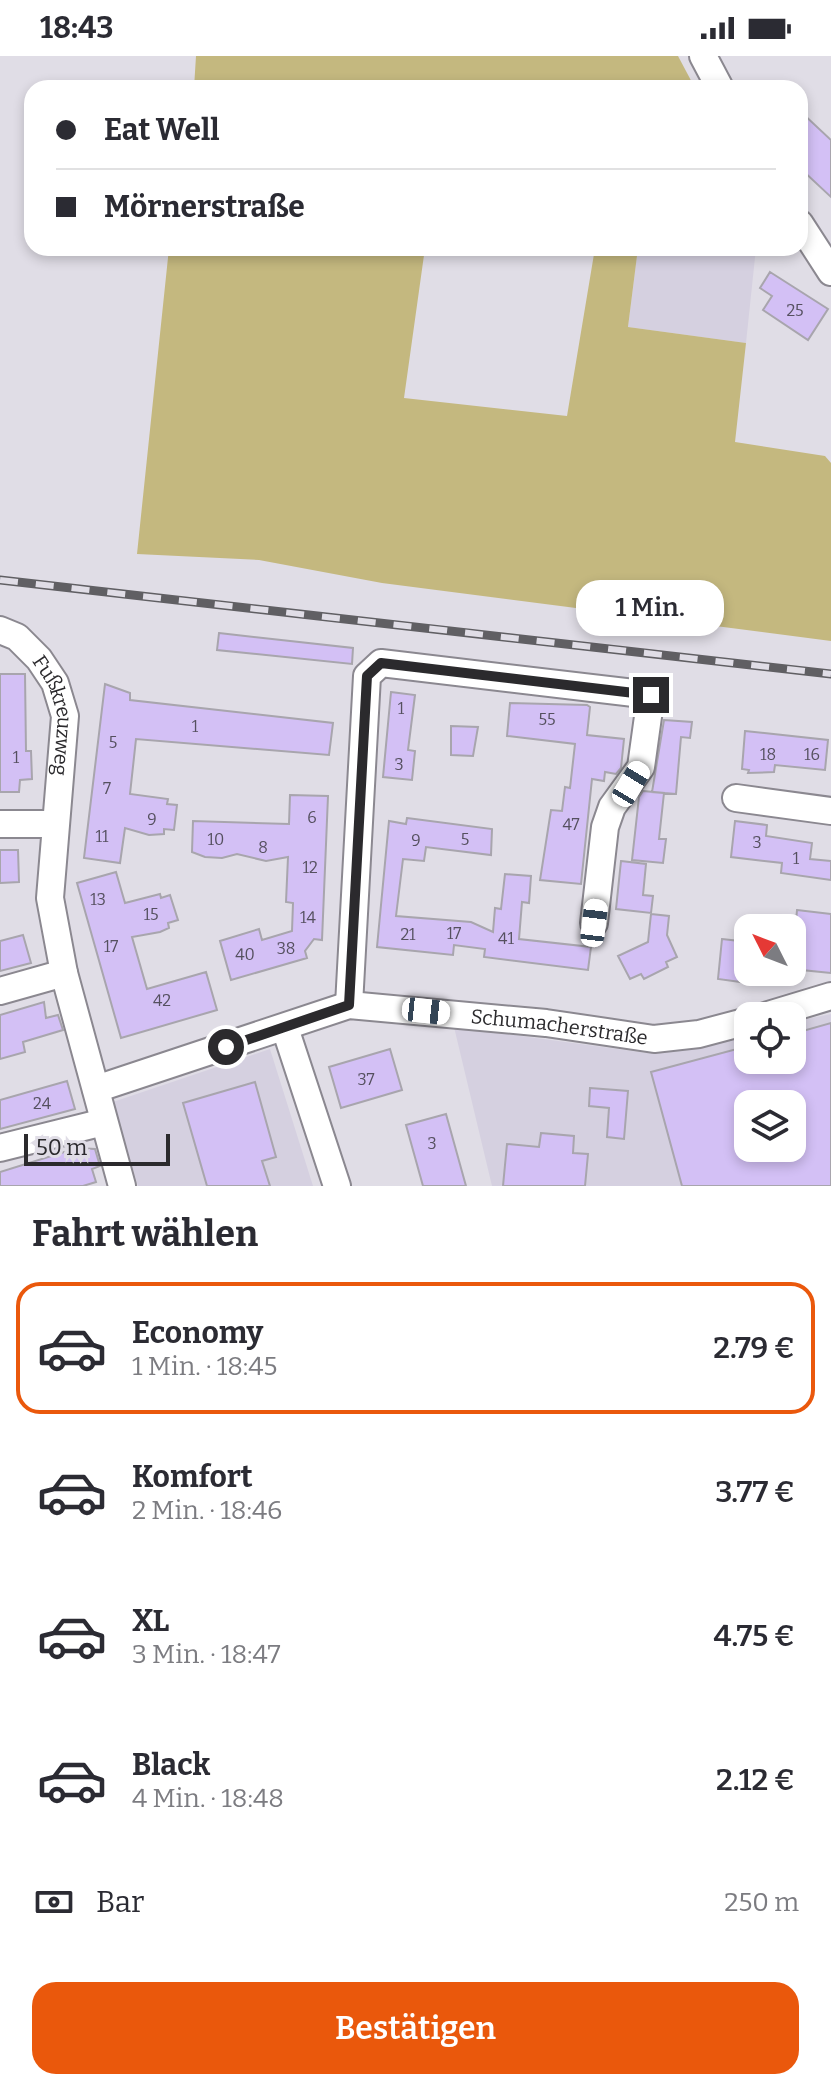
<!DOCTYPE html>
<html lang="de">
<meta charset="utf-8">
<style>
:root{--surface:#fff;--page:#f7f7f7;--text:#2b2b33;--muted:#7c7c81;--line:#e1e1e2;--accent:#ea580c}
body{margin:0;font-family:Bitter,serif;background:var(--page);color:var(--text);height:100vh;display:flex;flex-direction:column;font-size:30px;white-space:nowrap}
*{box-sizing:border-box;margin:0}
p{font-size:26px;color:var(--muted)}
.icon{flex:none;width:44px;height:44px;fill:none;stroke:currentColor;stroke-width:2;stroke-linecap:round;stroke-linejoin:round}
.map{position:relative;height:1130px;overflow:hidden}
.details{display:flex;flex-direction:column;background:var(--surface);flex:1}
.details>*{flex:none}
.hud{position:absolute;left:24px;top:24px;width:784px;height:176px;border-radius:24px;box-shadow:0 4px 12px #0003;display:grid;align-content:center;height:176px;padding:0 32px;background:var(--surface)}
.needle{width:52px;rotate:312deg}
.tools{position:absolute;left:734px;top:858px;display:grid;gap:16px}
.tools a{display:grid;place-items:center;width:72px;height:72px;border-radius:16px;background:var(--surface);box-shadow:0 4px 12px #0003;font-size:40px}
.scale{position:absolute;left:24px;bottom:20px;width:146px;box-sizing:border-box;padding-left:8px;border:4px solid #2b2a2d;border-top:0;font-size:22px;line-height:28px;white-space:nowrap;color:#2b2a2d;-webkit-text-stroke:6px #e0dde6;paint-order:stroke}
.end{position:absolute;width:36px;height:36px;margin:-18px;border:10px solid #2b2a2d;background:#fff;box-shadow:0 0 0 4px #fff}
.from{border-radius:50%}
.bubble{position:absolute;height:56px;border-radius:24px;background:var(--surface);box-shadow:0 4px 12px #0003;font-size:26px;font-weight:600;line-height:56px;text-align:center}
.car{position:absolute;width:24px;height:48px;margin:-24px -12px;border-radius:10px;box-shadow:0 0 6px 2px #0007;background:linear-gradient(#fff 24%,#345 0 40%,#fff 0 76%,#345 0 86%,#fff 0)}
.hud b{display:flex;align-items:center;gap:28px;height:76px;font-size:30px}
.hud b+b{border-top:2px solid var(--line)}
.hud i{width:20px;height:20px;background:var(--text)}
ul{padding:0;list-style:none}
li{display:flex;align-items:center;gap:24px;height:132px;margin:0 16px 12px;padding:0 16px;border:4px solid transparent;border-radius:24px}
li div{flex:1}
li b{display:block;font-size:30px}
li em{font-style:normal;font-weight:600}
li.selected{border-color:var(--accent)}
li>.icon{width:72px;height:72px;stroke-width:1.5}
h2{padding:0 32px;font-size:36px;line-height:96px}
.pay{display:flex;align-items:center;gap:20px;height:88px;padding:0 32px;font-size:30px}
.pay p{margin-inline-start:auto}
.primary-button{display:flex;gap:16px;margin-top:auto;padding:16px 32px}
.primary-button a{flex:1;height:92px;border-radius:24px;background:var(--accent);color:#fff;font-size:32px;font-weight:600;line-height:92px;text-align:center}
.status{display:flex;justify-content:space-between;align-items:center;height:56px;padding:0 40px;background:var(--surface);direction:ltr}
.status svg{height:22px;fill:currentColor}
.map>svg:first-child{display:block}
.built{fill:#d5d0e0;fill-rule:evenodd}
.green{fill:#c4b87f}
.building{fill:#d3c0f5;stroke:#a8a5ad;stroke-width:2;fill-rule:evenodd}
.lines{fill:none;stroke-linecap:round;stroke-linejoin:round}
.minor-casing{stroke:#8b8890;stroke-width:30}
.minor{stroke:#fff;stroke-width:26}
.rail-casing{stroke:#605f63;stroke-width:9}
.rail{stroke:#e0dde6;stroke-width:6;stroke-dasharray:18;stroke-linecap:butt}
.route{stroke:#2b2a2d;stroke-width:10}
.labels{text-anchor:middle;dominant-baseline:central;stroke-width:6;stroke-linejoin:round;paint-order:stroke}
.number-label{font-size:16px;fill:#55505f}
.street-label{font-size:20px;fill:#2b2a2d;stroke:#e0dde6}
</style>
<div class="status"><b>18:43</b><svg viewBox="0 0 49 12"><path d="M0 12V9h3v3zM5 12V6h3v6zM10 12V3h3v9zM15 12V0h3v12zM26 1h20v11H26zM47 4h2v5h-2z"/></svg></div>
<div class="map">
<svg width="831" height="1130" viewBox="0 0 831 1130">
<rect width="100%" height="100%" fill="#e0dde6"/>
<path class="built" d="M638,192H756L746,287L628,271Z
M831,958V1130H492L454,971L647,997L748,975V1004H792V966ZM748,1048H792V1092H748Z
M270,993L313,1130H138L113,1046Z"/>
<path class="green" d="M196,0H678L695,32H194Z
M169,192H425L404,342L567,360L595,192H638L628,271L746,287L735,386L825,400L831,407V585L382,527L259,504L137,498Z"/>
<path class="building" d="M800,55L831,84V141L800,112Z
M770,216L828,253L808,284L763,254L772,240L760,232Z
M219,577L353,592L352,608L217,594Z
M0,618H25L26,695H31L32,723L20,724L19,736H0Z
M105,628L130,637V644L333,667L329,699L136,683L130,738L168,743L167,748L177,749L174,774L164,773V778L149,779L125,772L120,807L84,802Z
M391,636L415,639L408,694L415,695L412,724L383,721Z
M510,647L587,649L590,651L587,679L624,683L621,712L616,718L605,716L604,725L592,723L581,828L540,824L551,754L562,755L565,731L570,732L575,688L507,680Z
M664,664L692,666L690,682L681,681L676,738L652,736Z
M451,670L478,671L473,700L451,699Z
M745,675L828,684L825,714L775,709L774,716L748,717L749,714L742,713Z
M643,735L664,737L659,783H666L663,807L632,804L639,741Z
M290,739L328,740L322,884L314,883L305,895L307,902L231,924L220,885L259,873L262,884L292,875L293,847L286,846L288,801L266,805L237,798L222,802L205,801L192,796L193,765L289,768Z
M407,762L492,773L491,799L426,791L424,805L403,803L396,860L471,866L493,876L495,852L501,853L505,818L531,820L529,847L522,846L519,883L591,891L588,914L484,901L485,893L454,889L453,899L377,891L389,765L406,768Z
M735,765L767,769L766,780L812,787L810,803L831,805V824L781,817L782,807L731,801Z
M0,794H18L19,826L0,827Z
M621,805L646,808L643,839L653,840L651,857L616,853Z
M116,816L125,847L160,838L161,842L170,839L178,864L168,867L169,872L160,876L132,881L147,933L206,916L217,954L121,982L77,827Z
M797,854L831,858V917L792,913Z
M651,858L669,860L667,879L677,901L666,906L668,911L644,923L641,918L630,923L618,900L648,886Z
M23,879L31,907L0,915V885Z
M722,883L748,886V927L718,923Z
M44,946L46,962L58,959L63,974L23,986L25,996L0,1003V959Z
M831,967V1130H682L651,1016L748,990V1004H792V978ZM748,1048H792V1092H748Z
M390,993L402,1034L341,1052L329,1011Z
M67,1025L75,1053L0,1073V1044Z
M255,1026L276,1101L262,1105L270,1130H207L183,1047Z
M590,1032L628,1035L624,1083L607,1081L609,1052L589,1050Z
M446,1058L466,1130H423L406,1069Z
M541,1077L574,1080L573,1097L588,1098L585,1130H503L507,1088L539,1091Z
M77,1092L95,1093L100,1110L92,1113L96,1126L83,1130H0V1116Z"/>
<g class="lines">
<defs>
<g id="minor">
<path d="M703,0L720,32"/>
<path d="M800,168L831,216"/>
<path id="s1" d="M0,574L17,581L39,603L55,627L65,660L50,842L64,917L122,1130"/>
<path d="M736,742L831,755"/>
<path d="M0,768H55"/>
<path d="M0,935L64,917"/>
<path d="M349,949L367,620L381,607L651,639L641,711L612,751L605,771L594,867"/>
<path d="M765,960L831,940"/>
<path d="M285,972L337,1130"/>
<path id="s2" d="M96,1033L349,949L546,967L654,983L699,978L748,965"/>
<path d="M0,1092L104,1066"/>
</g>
</defs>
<use href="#minor" class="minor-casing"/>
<use href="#minor" class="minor"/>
<defs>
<path id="rail" d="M0,524L831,618"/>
</defs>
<use href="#rail" class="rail-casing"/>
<use href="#rail" class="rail"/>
</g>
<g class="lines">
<path class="route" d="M226,991L349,949L367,620L381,607L651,639"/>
</g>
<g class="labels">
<g class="number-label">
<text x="795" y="254">25</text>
<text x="401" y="652">1</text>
<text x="547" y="663">55</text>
<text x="195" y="670">1</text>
<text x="113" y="686">5</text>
<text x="768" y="698">18</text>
<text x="812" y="698">16</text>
<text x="16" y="701">1</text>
<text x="399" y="708">3</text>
<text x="107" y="732">7</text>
<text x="312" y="761">6</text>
<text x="152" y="763">9</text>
<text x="571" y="768">47</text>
<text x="102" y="780">11</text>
<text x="216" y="783">10</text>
<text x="465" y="783">5</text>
<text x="416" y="784">9</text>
<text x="757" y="786">3</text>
<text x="263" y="791">8</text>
<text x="796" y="802">1</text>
<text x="310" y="811">12</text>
<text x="98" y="843">13</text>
<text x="151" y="858">15</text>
<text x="308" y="861">14</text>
<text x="454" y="877">17</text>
<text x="408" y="878">21</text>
<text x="506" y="882">41</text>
<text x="111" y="890">17</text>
<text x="286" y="892">38</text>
<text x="245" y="898">40</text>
<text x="162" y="944">42</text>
<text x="366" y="1023">37</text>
<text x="42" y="1047">24</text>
<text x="432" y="1087">3</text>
</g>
<g class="street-label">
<text stroke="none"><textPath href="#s1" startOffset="110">Fußkreuzweg</textPath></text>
<text stroke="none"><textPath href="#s2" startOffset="478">Schumacherstraße</textPath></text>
</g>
</g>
</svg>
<div class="tools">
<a><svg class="needle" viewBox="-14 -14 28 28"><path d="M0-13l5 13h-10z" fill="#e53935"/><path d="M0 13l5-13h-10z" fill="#7c7c81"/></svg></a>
<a><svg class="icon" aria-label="locate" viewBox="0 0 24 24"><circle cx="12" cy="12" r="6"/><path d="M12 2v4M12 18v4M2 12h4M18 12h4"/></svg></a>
<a><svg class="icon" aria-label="layers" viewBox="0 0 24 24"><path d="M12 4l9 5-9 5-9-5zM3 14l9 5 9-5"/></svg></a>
</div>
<div class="scale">50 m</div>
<i class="end from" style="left:226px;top:991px"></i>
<i class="end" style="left:651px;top:639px"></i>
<div class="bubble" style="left:576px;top:524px;width:148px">1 Min.</div>
<i class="car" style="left:631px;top:728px;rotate:31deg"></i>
<i class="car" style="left:594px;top:867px;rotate:7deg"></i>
<i class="car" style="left:426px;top:955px;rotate:96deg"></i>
<div class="hud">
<b><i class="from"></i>Eat Well</b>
<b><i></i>Mörnerstraße</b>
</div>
</div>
<section class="details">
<h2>Fahrt wählen</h2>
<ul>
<li class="selected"><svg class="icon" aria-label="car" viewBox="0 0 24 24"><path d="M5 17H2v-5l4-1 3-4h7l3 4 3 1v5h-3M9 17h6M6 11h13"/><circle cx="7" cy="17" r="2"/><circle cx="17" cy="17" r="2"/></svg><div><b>Economy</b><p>1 Min. · 18:45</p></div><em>2.79 €</em></li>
<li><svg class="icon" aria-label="car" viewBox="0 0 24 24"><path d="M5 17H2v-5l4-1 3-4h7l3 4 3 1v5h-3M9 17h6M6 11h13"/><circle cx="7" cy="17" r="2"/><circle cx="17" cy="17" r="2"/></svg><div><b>Komfort</b><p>2 Min. · 18:46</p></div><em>3.77 €</em></li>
<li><svg class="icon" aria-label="car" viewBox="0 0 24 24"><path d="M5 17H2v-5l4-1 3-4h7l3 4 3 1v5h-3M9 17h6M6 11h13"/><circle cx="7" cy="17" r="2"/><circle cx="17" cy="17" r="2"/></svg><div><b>XL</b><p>3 Min. · 18:47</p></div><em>4.75 €</em></li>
<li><svg class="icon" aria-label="car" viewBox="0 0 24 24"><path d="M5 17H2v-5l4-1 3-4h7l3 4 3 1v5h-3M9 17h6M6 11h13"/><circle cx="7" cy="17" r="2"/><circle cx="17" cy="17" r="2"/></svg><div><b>Black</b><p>4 Min. · 18:48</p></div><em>2.12 €</em></li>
</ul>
<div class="pay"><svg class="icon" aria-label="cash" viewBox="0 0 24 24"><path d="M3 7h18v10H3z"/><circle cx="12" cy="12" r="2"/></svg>Bar<p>250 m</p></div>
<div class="primary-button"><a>Bestätigen</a></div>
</section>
